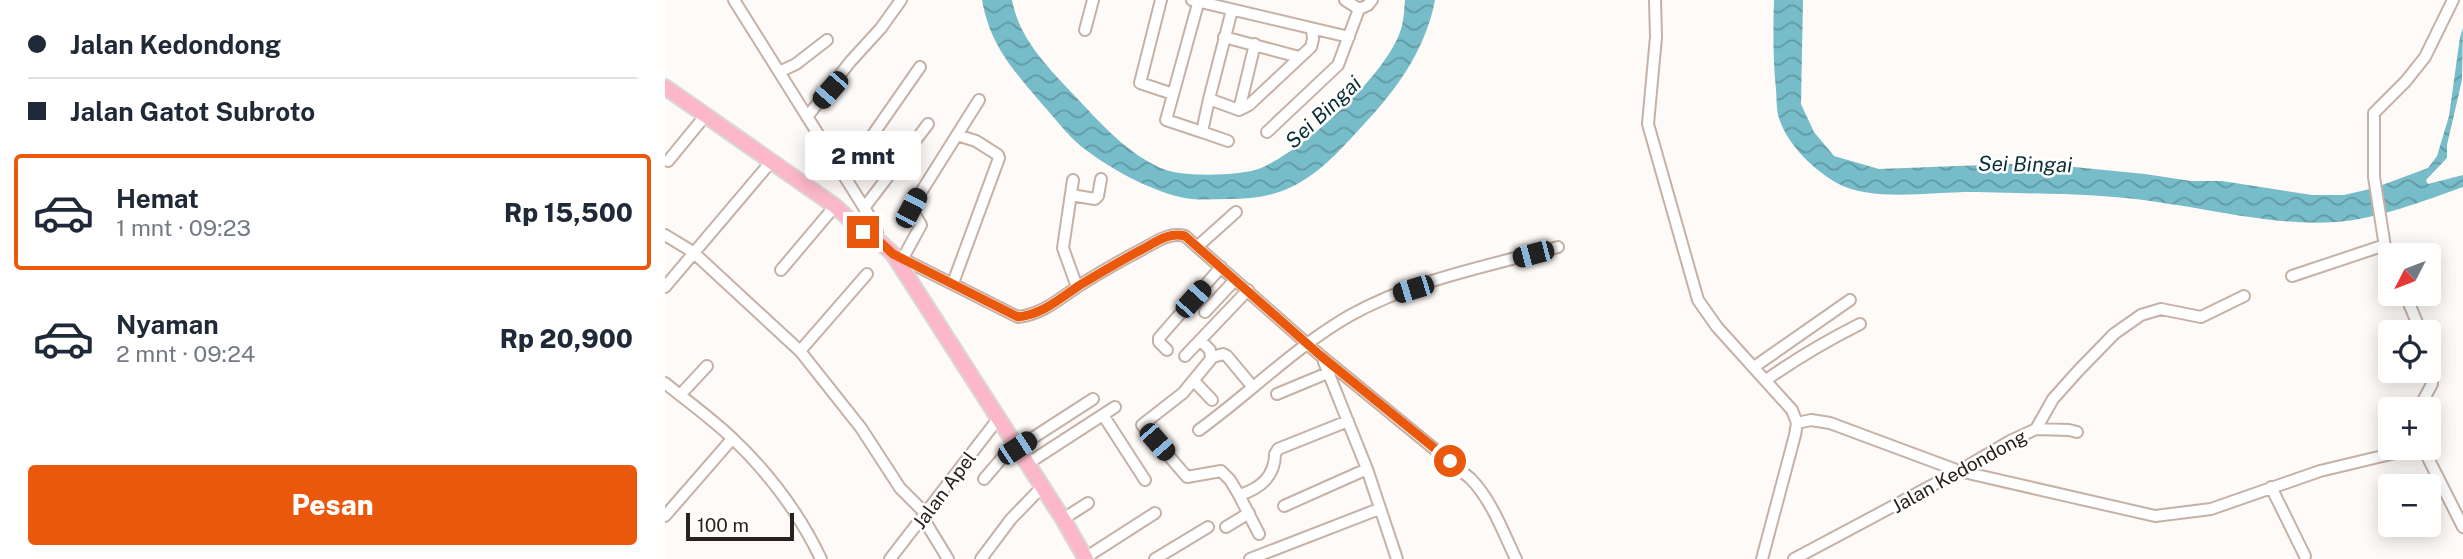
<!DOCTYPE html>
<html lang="id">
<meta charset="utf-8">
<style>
:root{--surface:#fff;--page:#f2f2f3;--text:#1f2937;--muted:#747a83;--line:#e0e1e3;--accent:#ea580c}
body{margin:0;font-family:"Public Sans",sans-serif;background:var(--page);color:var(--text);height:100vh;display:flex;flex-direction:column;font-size:26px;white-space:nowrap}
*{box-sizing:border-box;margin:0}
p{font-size:23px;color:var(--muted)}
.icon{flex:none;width:38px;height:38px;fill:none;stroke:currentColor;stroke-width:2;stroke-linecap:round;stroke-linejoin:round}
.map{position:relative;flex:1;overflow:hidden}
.details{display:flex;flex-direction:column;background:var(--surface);width:665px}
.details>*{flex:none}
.guide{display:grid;align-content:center;height:154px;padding:0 28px;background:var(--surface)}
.needle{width:46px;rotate:228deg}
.tools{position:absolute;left:1713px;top:243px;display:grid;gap:14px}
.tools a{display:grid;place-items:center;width:63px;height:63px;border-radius:7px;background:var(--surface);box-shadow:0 4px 18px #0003;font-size:35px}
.scale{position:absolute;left:21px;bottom:18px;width:108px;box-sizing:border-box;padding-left:7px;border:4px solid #29211d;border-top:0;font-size:19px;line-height:24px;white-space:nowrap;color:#29211d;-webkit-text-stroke:5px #fff;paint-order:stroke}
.end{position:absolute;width:32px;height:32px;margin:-16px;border:9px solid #ea580c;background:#fff;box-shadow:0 0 0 4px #fff}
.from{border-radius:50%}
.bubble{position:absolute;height:49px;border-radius:7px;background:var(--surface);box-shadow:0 4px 18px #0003;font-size:23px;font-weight:800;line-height:49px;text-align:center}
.car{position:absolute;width:21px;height:42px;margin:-21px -10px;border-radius:9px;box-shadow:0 0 5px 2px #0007;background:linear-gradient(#222 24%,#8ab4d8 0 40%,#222 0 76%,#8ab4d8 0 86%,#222 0)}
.guide b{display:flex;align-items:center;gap:24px;height:66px;font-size:26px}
.guide b+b{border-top:2px solid var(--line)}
.guide i{width:18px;height:18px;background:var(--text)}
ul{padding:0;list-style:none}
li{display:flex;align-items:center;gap:21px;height:116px;margin:0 14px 10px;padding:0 14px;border:4px solid transparent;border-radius:7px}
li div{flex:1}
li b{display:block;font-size:26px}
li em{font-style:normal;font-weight:800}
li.on{border-color:var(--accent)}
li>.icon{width:63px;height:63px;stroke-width:1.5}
.button{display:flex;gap:14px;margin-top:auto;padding:14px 28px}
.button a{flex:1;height:80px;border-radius:7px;background:var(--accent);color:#fff;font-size:28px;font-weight:800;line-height:80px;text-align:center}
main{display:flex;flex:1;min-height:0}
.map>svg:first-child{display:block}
.water{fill:url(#water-waves)}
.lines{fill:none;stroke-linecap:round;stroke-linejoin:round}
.minor-casing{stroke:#c5b1a6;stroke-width:14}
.major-casing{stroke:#d8d7d6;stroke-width:18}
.minor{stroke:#fff;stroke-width:10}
.major{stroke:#fcb8c8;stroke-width:14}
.route{stroke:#ea580c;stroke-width:9}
.labels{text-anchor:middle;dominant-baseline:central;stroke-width:5;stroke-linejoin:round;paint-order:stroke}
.street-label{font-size:19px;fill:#29211d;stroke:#fff}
.water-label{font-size:21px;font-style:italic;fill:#0b2f35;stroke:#fff}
</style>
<main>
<section class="details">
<div class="guide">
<b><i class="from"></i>Jalan Kedondong</b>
<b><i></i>Jalan Gatot Subroto</b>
</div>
<ul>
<li class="on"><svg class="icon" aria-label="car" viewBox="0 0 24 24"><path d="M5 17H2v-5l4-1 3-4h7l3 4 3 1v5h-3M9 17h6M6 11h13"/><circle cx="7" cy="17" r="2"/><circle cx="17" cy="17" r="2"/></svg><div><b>Hemat</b><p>1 mnt · 09:23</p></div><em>Rp 15,500</em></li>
<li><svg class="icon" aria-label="car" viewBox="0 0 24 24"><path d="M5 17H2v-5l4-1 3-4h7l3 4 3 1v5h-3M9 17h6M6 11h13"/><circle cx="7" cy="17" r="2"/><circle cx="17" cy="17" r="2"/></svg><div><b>Nyaman</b><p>2 mnt · 09:24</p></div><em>Rp 20,900</em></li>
</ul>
<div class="button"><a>Pesan</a></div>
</section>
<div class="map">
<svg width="1798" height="559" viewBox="0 0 1798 559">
<defs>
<pattern id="water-waves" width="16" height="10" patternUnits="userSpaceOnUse" patternTransform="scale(1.75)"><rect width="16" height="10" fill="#77bdc9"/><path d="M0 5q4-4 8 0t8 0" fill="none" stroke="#6299a3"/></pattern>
</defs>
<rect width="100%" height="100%" fill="#fefaf8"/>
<path class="water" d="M317,0H347C354,38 381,65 407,93C434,121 463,156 501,170C520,177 577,176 596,168C640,149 719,77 735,32C739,22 739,10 740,0H770C761,48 733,88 700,123C681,144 659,169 634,183C612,196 588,199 563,199C547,199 531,201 515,197C484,190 442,167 417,147C402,135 390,118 377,104C348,70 325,45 317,0Z
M1109,0H1138L1136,104L1149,132L1169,156L1214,169L1344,164L1409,167L1480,174L1526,181H1557L1647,195H1679L1709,188L1763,168L1772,156L1784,116L1795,37L1798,28L1797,80L1782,145V158L1761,180L1763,184L1798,175V187C1758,201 1713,219 1671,222C1609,226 1552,210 1492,202C1433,193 1372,194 1312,192C1271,191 1207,203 1172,183C1149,170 1124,146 1115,121C1111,112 1112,100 1111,90C1108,60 1108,30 1109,0Z"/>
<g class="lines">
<defs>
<path id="minor" d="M69,0L210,225L214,241
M496,0L475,83L508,94
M527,0L684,37
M534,0L501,120L537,132L544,99L574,110L584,105L646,47L648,39L647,29
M680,0L694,9
M990,0L991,37L983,124L1033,300L1052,327L1127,410L1132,423L1130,435L1097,559
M420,30L428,0
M559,37L634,57
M114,72L131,64L162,40
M544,99L567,10
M574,110L590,44
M142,117L185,62L216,28L236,0
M537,132L563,141
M602,132L673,65L694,9L703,5L707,0
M3,161L40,116
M179,176L255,67
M408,180L398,248L412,287
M406,195L430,199L433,196L436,179
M199,208L263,124
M0,235L28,252L135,351L196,428L235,488L261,514
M533,246L571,212
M228,254L353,317C378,314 394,299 415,285C434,273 455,261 476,250C491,242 503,232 520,236L656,356L806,479C827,501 838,532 851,559
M238,258L256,225L246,208L314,100
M1726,262L1721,253L1709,177V113L1741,81L1760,57L1788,0
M116,270L170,206
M1627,276L1720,245
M288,283L334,158L333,155L311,141L292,135
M0,287L105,163
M1740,294L1756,332
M540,312L570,280
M535,340L545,350L546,359L518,393L477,425L522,477L556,471L565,480L574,495C595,489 610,476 610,454L613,449L683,421
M502,350L494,342V338L556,267
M135,351L202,274
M520,356L583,290
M548,357L558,354L562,356L587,386
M659,362L702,469L732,559
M1089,367L1185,300
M1101,380C1131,359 1163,340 1195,324
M529,381L547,400
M0,383C22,401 46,418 67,438C103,472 135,515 156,559
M612,394L665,372
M15,395L42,366
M1753,410L1767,384L1764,354
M438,415L480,480
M1132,423L1146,420L1165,423L1294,471L1490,516L1546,509L1655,471L1751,448
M1371,429L1404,430L1412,432
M534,430C585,393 629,348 684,316C748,280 823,266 893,247
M352,448L428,399
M1758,448L1798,527
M362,464L450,407
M319,479L349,444
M1606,487L1640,556
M574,495L594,534
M619,506L702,469
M0,516L67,439
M258,518L283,559
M398,519L423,503
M561,527L584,513
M420,558L490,513
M225,559L333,419
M316,559L346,519L377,487
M490,559L543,527
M585,559L714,509
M1129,559L1294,471L1345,441L1371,429L1388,399L1413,371L1449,334L1476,315L1496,309L1536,317L1579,296"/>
<path id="major" d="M0,87L170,206L198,232L214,241L228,254L398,519L421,559"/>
</defs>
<use href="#minor" class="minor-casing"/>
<use href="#major" class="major-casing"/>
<use href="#minor" class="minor"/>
<use href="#major" class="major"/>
</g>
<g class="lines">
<path class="route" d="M198,232L214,241L228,254L353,317C378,314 394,299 415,285C435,273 455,261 476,250C491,242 503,232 520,236L656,356L785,461"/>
</g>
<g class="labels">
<g class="street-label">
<text transform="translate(1294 471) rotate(-29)">Jalan Kedondong</text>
<text transform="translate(279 490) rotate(-53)">Jalan Apel</text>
</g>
<g class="water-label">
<text transform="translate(658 112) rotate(-43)">Sei Bingai</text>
<text transform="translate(1360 164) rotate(1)">Sei Bingai</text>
</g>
</g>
</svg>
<div class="tools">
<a><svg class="needle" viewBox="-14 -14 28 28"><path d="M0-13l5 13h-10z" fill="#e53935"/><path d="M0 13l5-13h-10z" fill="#747a83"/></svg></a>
<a><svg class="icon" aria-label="locate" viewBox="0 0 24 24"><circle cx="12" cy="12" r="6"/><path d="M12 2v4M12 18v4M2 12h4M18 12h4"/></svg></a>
<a>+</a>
<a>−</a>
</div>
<div class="scale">100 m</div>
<i class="end from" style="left:785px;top:461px"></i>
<i class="end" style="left:198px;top:232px"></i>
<div class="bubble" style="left:140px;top:131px;width:116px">2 mnt</div>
<i class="car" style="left:165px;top:90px;rotate:221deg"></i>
<i class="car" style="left:246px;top:208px;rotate:28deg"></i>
<i class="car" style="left:868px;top:254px;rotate:255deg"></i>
<i class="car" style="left:748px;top:289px;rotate:253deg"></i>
<i class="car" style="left:528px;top:299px;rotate:42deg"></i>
<i class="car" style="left:492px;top:442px;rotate:139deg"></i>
<i class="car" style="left:352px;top:448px;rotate:57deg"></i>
</div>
</main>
